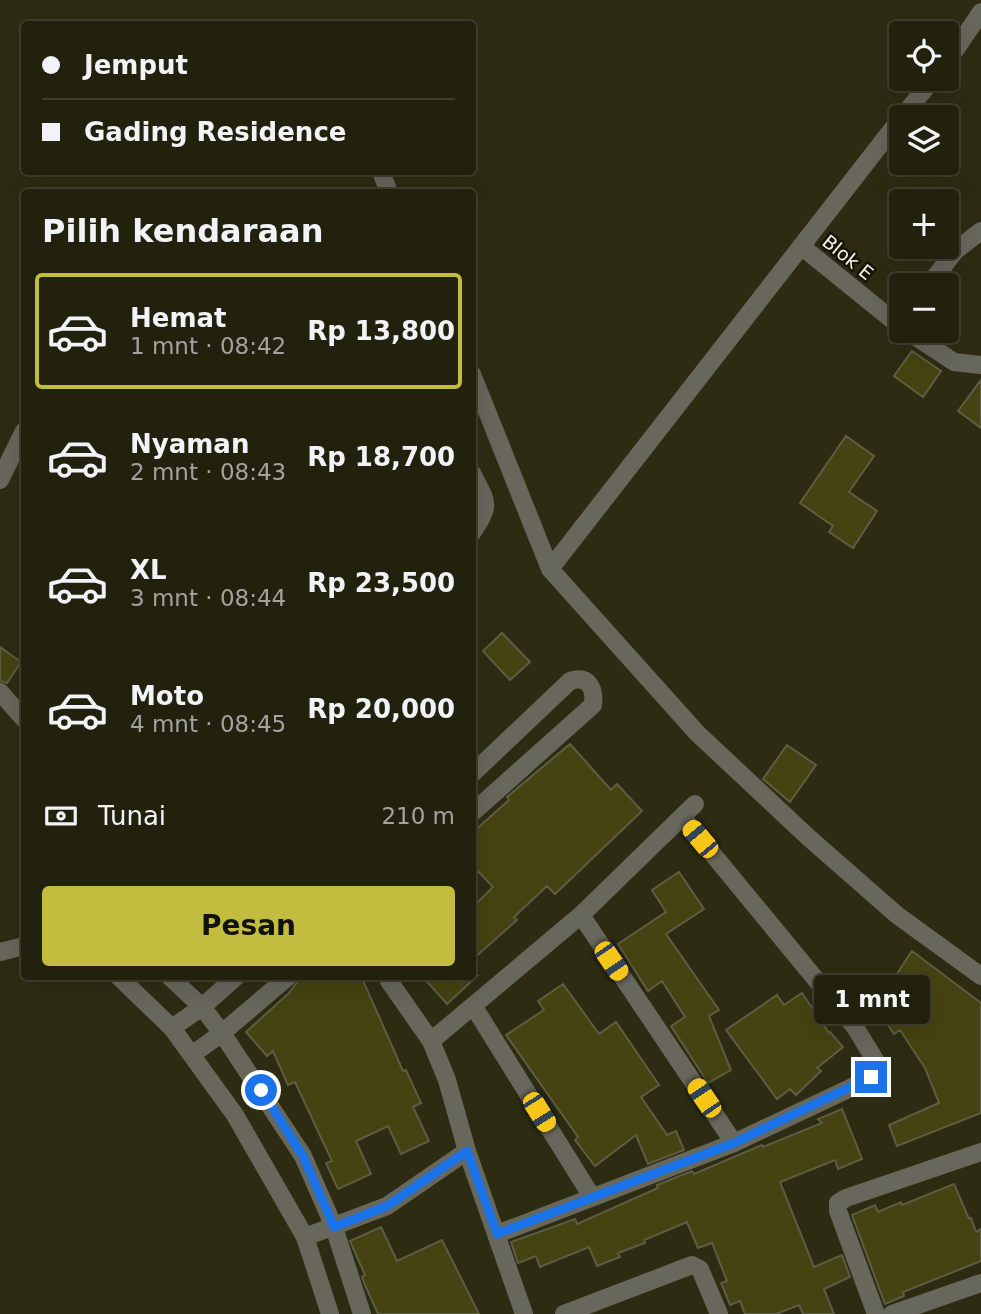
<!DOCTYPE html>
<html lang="id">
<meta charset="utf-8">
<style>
:root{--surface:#22210e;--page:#2e2e1c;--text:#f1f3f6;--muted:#a2a39e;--line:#3f3e2e;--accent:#c2bd3f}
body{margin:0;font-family:"DejaVu Sans",sans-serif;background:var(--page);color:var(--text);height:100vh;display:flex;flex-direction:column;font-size:26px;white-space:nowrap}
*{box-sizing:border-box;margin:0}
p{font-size:23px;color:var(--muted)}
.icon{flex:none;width:38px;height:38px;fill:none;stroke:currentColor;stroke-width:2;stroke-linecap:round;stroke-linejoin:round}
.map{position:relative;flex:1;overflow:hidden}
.drawer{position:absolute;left:21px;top:189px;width:455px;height:791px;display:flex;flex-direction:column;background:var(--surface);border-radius:7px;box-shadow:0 7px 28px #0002,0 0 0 2px var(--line)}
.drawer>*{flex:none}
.top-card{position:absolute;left:21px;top:21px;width:455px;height:154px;border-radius:7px;box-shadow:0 7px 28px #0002,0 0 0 2px var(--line);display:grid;align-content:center;height:154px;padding:0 21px;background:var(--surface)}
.buttons{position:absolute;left:889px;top:21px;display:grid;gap:14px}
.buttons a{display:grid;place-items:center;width:70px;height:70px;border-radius:7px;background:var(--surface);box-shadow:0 7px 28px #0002,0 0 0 2px var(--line);font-size:35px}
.end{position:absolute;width:32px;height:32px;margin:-16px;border:9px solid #1a73e8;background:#fff;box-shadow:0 0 0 4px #fff}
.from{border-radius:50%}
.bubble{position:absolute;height:49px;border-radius:7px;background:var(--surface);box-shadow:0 7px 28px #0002,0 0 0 2px var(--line);font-size:23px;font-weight:700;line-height:49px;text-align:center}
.car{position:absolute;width:21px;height:42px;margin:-21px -10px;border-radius:9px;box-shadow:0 0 5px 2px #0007;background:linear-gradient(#f5c518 24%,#345 0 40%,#f5c518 0 76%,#345 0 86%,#f5c518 0)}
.top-card b{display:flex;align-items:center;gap:24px;height:66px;font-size:26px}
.top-card b+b{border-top:2px solid var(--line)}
.top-card i{width:18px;height:18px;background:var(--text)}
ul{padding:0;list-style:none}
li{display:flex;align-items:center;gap:21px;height:116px;margin:0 14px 10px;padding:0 7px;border:4px solid transparent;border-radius:7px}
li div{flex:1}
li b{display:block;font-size:26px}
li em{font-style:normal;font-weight:700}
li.current{border-color:var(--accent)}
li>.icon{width:63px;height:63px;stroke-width:1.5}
h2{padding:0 21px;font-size:32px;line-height:84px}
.pay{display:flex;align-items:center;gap:18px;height:77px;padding:0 21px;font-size:26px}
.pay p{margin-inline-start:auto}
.primary-button{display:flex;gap:14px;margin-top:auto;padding:14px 21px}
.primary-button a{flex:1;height:80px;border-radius:7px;background:var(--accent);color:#111;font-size:28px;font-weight:700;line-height:80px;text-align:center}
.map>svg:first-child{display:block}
.building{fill:#454311;stroke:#5e5d43;stroke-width:2}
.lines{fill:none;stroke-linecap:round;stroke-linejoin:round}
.minor{stroke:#67675c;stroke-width:18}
.route{stroke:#1a73e8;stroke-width:9}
.labels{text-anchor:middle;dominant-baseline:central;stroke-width:5;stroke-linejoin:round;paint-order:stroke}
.street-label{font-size:19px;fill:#f5f5e6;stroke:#141409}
</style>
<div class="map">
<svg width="981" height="1314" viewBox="0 0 981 1314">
<rect width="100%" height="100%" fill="#2d2c13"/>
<path class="building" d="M912,351L941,371L923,397L894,376Z
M981,380V428L958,411Z
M846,436L874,456L849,492L877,511L853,548L829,532L833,526L800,503Z
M502,633L530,662L510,680L483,651Z
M0,647L21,662L7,683L0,681Z
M570,744L611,790L617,784L642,811L555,894L547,886L514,917L517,920L472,960V908L493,887L472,865V833L509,800L507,797Z
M787,745L816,765L790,802L763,779Z
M679,872L704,909L666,934L719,1010L709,1016L731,1070L708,1083L671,1026L685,1017L662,981L648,991L618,944L666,912L652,890Z
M912,951L981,1003V1113L897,1146L889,1125L939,1103L925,1068L900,1030L894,1034L878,1010L909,990L893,980Z
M302,976H361L403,1071L406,1070L421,1103L413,1107L429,1141L401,1154L388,1126L356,1141L371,1174L338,1189L326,1163L332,1161L295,1082L288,1085L273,1051L267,1056L246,1032L288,994Z
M422,976H477L447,1004Z
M563,984L599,1034L616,1022L659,1085L641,1097L667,1135L676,1131L684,1150L648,1164L636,1135L595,1166L575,1140L578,1137L506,1035L544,1010L538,1001Z
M802,993L829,1033L830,1032L843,1047L817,1068L821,1071L796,1095L790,1089L777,1099L726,1030L777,995L784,1005Z
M842,1109L862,1159L838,1169L835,1160L780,1182L814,1267L842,1255L850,1277L824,1289L834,1314H803L799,1305L776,1314H745L740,1301L730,1305L721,1283L727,1281L712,1243L698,1248L687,1222L644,1240L645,1243L618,1253L620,1257L597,1266L589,1247L540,1267L536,1256L518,1263L511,1242L575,1219L577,1224L658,1188L657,1185L692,1171L694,1174L762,1145L763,1147L822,1123L818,1119Z
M954,1184L969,1219L971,1218L976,1232L981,1229V1261L903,1292L904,1296L885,1304L852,1215L875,1205L878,1212L901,1202L902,1205Z
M381,1227L397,1261L442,1240L479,1314H378L365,1285L362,1277L365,1275L350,1241Z"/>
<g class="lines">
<path class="minor" d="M947,62L981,12
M902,117L933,79
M381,172L389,192
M801,246L901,327
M929,285L955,251L981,231
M907,331L954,362L981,365
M472,374L550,569L697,733L808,837L897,915L981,976
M472,473C486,502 493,503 472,533
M0,480L24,431
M550,569L901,118
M0,692L24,719
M472,774L570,681C588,675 595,687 593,705L472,813
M581,915L734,1143
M0,952L24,946
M118,976L172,1028L235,1115L305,1237L330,1314
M169,976L202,1007L222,1033L193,1054
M289,976L222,1033L303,1156L334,1227L362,1314
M389,981L431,1041
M474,1007L592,1197
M172,1028L202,1007L237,976
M497,1234L734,1143L861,1083L871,1077L878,1065L855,1027L683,818
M305,1237L387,1206L467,1151
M524,1314L467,1151L447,1080L431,1041L581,915L695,804
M564,1314L692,1265L700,1269L719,1314
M876,1314L838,1211V1203L846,1198L981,1152
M892,1314L981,1283"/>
</g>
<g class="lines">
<path class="route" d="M261,1090L303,1156L334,1227L387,1206L467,1151L497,1234L734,1143L871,1077"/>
</g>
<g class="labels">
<g class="street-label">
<text transform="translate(848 257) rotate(39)">Blok E</text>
</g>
</g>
</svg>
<div class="buttons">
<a><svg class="icon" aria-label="locate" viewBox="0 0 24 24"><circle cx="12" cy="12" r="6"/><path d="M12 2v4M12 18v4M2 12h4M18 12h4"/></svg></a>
<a><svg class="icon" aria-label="layers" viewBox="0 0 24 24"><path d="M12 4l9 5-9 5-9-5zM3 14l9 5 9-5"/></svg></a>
<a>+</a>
<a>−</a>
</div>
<i class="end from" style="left:261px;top:1090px"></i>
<i class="end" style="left:871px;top:1077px"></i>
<div class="bubble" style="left:814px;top:975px;width:116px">1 mnt</div>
<i class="car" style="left:700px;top:839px;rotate:320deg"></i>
<i class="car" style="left:611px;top:961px;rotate:146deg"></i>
<i class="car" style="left:704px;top:1098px;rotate:326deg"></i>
<i class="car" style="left:539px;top:1112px;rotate:148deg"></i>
<div class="top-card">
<b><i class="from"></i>Jemput</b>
<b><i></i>Gading Residence</b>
</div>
<section class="drawer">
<h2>Pilih kendaraan</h2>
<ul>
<li class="current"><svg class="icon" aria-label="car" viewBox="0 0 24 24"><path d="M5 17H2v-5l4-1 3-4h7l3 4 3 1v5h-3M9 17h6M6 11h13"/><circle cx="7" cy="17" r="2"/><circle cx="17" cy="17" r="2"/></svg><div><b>Hemat</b><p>1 mnt · 08:42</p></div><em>Rp 13,800</em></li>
<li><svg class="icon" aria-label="car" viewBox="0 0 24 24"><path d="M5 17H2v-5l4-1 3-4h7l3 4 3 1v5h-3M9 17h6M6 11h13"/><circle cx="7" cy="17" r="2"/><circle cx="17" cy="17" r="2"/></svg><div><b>Nyaman</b><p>2 mnt · 08:43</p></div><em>Rp 18,700</em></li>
<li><svg class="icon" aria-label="car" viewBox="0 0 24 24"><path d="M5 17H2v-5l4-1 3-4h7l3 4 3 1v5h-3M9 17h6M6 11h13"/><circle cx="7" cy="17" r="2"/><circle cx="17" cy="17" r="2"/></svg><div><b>XL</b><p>3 mnt · 08:44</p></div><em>Rp 23,500</em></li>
<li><svg class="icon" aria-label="car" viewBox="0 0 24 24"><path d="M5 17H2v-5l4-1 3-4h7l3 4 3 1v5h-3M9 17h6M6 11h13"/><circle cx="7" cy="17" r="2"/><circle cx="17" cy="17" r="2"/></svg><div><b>Moto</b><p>4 mnt · 08:45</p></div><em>Rp 20,000</em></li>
</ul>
<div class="pay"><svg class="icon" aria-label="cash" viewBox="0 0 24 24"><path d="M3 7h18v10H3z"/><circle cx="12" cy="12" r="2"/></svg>Tunai<p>210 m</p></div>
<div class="primary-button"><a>Pesan</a></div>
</section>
</div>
